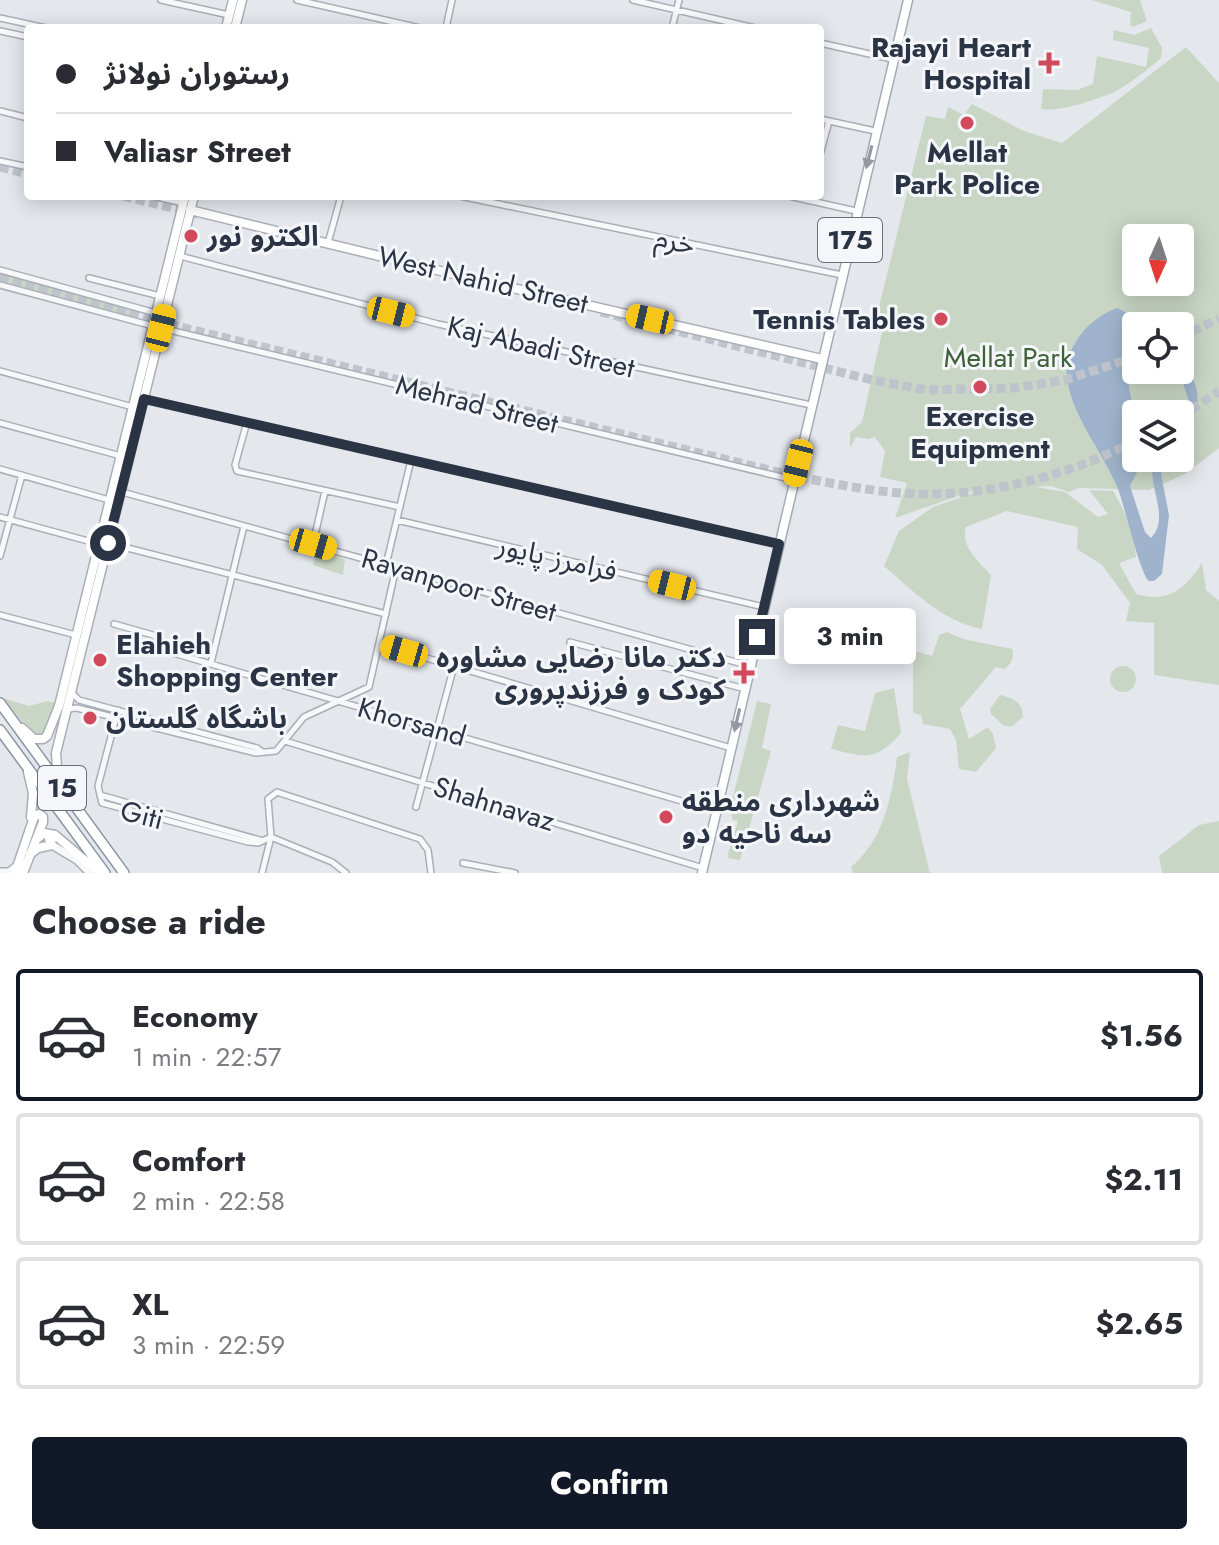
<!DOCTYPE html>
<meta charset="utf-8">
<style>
:root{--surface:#fff;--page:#f2f2f3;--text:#2b2b33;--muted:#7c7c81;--line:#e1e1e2;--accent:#111827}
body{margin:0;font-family:Jost,"Noto Sans Arabic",sans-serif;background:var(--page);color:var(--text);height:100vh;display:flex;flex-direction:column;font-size:30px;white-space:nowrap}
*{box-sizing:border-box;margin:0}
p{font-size:26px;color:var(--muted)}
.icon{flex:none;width:44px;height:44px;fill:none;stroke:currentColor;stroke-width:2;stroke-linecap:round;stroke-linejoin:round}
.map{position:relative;height:873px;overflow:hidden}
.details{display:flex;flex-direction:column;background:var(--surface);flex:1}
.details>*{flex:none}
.guide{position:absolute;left:24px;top:24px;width:800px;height:176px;border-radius:8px;box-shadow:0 4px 20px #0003;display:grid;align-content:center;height:176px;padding:0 32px;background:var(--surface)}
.needle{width:52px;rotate:183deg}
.fabs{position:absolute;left:1122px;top:224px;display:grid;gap:16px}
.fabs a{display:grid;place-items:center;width:72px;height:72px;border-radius:8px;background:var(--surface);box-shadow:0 4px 20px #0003;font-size:40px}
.end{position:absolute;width:36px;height:36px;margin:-18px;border:10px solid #2b3445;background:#fff;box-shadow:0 0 0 4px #fff}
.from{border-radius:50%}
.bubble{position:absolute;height:56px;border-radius:8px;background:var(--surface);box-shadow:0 4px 20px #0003;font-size:26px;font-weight:700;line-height:56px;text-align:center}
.car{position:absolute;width:24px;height:48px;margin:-24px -12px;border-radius:10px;box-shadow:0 0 6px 2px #0007;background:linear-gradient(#f5c518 24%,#345 0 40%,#f5c518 0 76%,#345 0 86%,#f5c518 0)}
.guide b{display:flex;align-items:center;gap:28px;height:76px;font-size:30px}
.guide b+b{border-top:2px solid var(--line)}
.guide i{width:20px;height:20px;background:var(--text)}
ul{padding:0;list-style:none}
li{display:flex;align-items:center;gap:24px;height:132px;margin:0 16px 12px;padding:0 16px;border:4px solid var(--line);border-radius:8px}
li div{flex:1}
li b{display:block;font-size:30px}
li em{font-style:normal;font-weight:700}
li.active{border-color:var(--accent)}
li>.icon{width:72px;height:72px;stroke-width:1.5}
h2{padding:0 32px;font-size:36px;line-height:96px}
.button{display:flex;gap:16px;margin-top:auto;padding:16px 32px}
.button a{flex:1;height:92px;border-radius:8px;background:var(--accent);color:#fff;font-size:32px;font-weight:700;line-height:92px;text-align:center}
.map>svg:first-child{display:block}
.green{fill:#c9d6c5;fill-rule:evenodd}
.water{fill:#9fb4cc}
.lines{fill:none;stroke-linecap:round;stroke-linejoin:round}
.trunk-tunnel{stroke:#bfc3cb;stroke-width:9;stroke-dasharray:9 4.5;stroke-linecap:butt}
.minor-casing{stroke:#a9aeb7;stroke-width:8}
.tertiary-casing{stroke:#a9aeb7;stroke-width:10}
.secondary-casing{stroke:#a9aeb7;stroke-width:11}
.primary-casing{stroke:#a3abb8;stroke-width:11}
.trunk-casing{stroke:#8b94a3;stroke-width:12}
.minor{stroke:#f7f8fa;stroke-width:5}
.tertiary{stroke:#f7f8fa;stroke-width:7}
.secondary{stroke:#fff;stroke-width:8}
.primary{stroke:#fff;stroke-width:8}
.trunk{stroke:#fff;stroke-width:9}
.oneway{fill:#959aa2}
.route{stroke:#2b3445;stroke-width:10}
.poi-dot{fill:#d1495b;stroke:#f4f6f9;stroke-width:3}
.labels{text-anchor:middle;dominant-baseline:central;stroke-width:6;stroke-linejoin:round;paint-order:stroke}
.shield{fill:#f4f6f9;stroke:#676e7b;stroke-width:2}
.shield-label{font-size:26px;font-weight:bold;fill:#2b3445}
.poi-label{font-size:28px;font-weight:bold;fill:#2b3445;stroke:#f4f6f9;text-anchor:start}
.street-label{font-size:28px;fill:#2b3445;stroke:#f4f6f9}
.park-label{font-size:28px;fill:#3f6138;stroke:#f4f6f9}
</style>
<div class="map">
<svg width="1219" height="873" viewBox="0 0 1219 873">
<rect width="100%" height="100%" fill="#e4e7ec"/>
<path class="green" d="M1092,0H1140L1147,21L1133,27L1130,25L1131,12Z
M1151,28L1162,48L1161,58C1147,70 1131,83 1114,92C1099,99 1057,113 1041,109L1043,89L1077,90L1093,84L1097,56L1146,67L1149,48L1113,40L1114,30L1134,35Z
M1186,47L1219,83V448L1185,474L1149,490L1079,488L1069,492L1051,486L1036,487L1065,492L1098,517L1108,514L1089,490L1113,491C1126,513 1134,532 1136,557L1119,563L1136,594C1169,603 1184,590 1202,563L1206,590L1219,601V685L1154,675V623L1126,621L1130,603L1102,565L1077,549L1078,527L1007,511L966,527C960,546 979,562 991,575L982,629C942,621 914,592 884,566L899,531L933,507L976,492L981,488L895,518L907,483L880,477L885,451L875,437L868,439L856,437L850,448V433L862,422L882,332L864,328L866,320L883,323V330L884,323L876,319L926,116L945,119L948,107L964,115L972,104L1024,131L1062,143ZM1136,238H1180V282H1136ZM1136,326H1180V370H1136ZM1136,414H1180V458H1136Z
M0,273L134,310L132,319L0,282Z
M308,548L345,559L343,575L313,565L315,557L308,555Z
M947,632L963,639L1012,649C1015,658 1011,663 1005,669L996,667L960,709L969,739L988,727L993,734L996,748L976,772L959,769L956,740L950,729L923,724L921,715L913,713V656L915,651L932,656L939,635Z
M1110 679a13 13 0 1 1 26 0a13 13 0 1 1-26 0Z
M894,688L901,733C875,762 866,757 831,749L838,725L865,731L875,693Z
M1000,695C1013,698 1023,702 1023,717L1011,727L1003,725L991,714L990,709Z
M3,698L29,706L48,701L55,703L47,731L44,735L34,736Z
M757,701L771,704L762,748L771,751L740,860L728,858V854L738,821L733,820L730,809Z
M910,752L907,779L930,873H853L851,867C883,841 892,797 897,757Z
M1219,821V873H1162L1159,856L1199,825Z"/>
<path class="water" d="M1117,308L1125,312L1130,325L1136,330V370L1129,382V388L1136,423V458H1144L1130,486L1145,532L1151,538C1172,517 1144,482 1155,458H1164L1161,474L1169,515L1162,574L1154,581H1149C1140,574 1125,507 1118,489C1101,445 1046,388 1075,343C1085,326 1099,315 1117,308Z
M1180,361C1203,385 1204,411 1180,434V419L1187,407L1188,399L1179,370Z"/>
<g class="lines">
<path class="trunk-tunnel" d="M0,167L28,174
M123,196L198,214
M0,277L168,324L794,476C840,485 888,495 935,494C1001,493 1078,472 1136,440
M601,312L872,380L926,390L1014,388L1065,380L1136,357
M1180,337L1219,319
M1180,417L1219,391"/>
<defs>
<path id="minor" d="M161,0L229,15
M297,0L420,28
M633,0L755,28
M0,18L46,28
M446,28L452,0
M672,28L679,0
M0,31L28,37
M820,43L892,59
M0,111L28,118
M820,119L875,131
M820,155L829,121
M0,161L28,167
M153,196L183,203
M460,196L842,275
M789,196L856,211
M328,243L341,196
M180,256L438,324L811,405
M0,270L156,313
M89,278L160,296
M0,285L153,326
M161,328L794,480
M0,371L133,407
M145,399L779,544
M247,422L235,465L237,471L400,507
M0,423L121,456
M0,469L109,500
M122,492L750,666
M0,517L99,544
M397,520L764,607
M108,543L386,614
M313,544L325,491
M0,556L22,475
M386,565L411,460
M0,615L76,635
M114,624L153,635L173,653L716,811
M570,642L745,689
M379,644L731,748
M211,663L244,526
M72,693L79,700L257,748L261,751
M67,709L77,708L256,753L276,751L304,717L369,687L396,568
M118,710L98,786L102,803L248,842L258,843L271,837
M285,741L703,868
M100,795L263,841
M416,807L454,666
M271,837L332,862L346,873
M463,863L515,873
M0,871H9L15,866
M262,873L271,837L268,799L277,792L420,839L428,850L431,873"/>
<path id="tertiary" d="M52,845L77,860L90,873"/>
<path id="secondary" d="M226,28L233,0
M235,28L242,0
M190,210L478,280L822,359
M22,728L34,739H43L47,736
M47,736L59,706L185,196
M28,772L33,793L31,817
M77,805L57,768L56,753L194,196
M37,839L44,833L55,835L100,873
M30,854L38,848L52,845L49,839L57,837
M15,873L34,817L39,814L43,817V822L23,873"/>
<path id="primary" d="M702,873L908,0"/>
<path id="trunk" d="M0,703L124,873
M0,730L105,873"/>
</defs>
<use href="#minor" class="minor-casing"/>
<use href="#tertiary" class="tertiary-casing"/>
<use href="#secondary" class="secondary-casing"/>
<use href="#primary" class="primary-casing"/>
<use href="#trunk" class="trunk-casing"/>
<use href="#minor" class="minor"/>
<use href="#tertiary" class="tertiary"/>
<use href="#secondary" class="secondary"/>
<use href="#primary" class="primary"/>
<use href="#trunk" class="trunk"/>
</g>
<defs><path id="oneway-solid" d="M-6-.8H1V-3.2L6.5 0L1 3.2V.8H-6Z" transform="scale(2)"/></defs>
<g class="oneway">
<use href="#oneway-solid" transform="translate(869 157) rotate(104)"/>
<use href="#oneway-solid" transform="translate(737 720) rotate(103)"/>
</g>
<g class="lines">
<path class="route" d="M108,543L144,399L779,544L757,637"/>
</g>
<g class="poi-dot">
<path d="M1045 51h8v8h8v8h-8v8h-8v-8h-8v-8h8z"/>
<circle cx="967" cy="123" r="8"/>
<circle cx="191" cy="236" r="8"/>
<circle cx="941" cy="319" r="8"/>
<circle cx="980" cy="387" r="8"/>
<circle cx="100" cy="660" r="8"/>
<path d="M740 661h8v8h8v8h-8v8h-8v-8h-8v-8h8z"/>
<circle cx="90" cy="718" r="8"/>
<circle cx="666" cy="817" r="8"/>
</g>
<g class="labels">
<g class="shield">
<rect x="818" y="218" width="64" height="44" rx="6"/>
<rect x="38" y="766" width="48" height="44" rx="6"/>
</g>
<g class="shield-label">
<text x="850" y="240">175</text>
<text x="62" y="788">15</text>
</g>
<g class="poi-label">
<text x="1031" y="47" text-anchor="end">Rajayi Heart<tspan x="1031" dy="32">Hospital</tspan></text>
<text x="967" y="152" text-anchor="middle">Mellat<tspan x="967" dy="32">Park Police</tspan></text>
<text x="207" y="236">الكترو نور</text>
<text x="925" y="319" text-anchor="end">Tennis Tables</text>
<text x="980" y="416" text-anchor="middle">Exercise<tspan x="980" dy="32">Equipment</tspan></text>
<text x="116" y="644">Elahieh<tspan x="116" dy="32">Shopping Center</tspan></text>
<text x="726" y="657" text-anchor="end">دکتر مانا رضایی مشاوره<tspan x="726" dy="32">کودک و فرزندپروری</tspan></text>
<text x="106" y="718">باشگاه گلستان</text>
<text x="682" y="801">شهرداری منطقه<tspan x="682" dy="32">سه ناحیه دو</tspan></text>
</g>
<g class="street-label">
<text transform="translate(675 241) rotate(12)">خرم</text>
<text transform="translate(483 280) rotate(13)">West Nahid Street</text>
<text transform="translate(541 347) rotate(13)">Kaj Abadi Street</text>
<text transform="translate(477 404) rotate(14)">Mehrad Street</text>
<text transform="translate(557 558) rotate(13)">فرامرز پایور</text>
<text transform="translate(459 585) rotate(16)">Ravanpoor Street</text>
<text transform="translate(412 722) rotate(16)">Khorsand</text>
<text transform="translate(494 804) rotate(17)">Shahnavaz</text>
<text transform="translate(142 815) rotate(14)">Giti</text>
</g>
<g class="park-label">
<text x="1008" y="357">Mellat Park</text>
</g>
</g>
</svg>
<div class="fabs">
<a><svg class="needle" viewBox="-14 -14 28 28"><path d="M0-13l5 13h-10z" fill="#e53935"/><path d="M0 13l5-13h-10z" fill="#7c7c81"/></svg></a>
<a><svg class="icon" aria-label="locate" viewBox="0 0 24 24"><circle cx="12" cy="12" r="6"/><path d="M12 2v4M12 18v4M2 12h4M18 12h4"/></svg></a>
<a><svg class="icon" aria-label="layers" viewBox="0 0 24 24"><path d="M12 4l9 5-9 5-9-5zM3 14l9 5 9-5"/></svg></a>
</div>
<i class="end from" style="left:108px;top:543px"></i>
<i class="end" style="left:757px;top:637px"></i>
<div class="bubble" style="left:784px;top:608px;width:132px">3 min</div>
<i class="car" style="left:391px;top:312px;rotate:104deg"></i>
<i class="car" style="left:650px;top:319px;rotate:283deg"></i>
<i class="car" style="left:161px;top:328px;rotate:14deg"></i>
<i class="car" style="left:798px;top:463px;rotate:194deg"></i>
<i class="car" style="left:313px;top:544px;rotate:106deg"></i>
<i class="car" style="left:672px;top:585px;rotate:284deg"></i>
<i class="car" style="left:404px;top:651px;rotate:286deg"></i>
<div class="guide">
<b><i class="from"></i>رستوران نولانژ</b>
<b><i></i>Valiasr Street</b>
</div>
</div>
<section class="details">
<h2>Choose a ride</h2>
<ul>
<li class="active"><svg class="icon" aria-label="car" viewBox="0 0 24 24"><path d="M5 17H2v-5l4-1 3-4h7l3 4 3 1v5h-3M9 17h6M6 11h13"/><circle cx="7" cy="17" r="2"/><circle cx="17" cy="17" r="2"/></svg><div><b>Economy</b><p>1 min · 22:57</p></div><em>$1.56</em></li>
<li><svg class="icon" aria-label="car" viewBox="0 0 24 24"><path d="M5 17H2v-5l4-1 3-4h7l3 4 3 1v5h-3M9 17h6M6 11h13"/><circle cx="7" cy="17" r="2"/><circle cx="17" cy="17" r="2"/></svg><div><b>Comfort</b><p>2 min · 22:58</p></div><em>$2.11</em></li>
<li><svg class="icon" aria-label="car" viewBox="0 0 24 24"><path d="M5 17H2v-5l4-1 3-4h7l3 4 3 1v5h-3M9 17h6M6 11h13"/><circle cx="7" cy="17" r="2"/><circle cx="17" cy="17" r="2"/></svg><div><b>XL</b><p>3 min · 22:59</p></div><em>$2.65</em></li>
</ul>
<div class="button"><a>Confirm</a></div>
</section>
